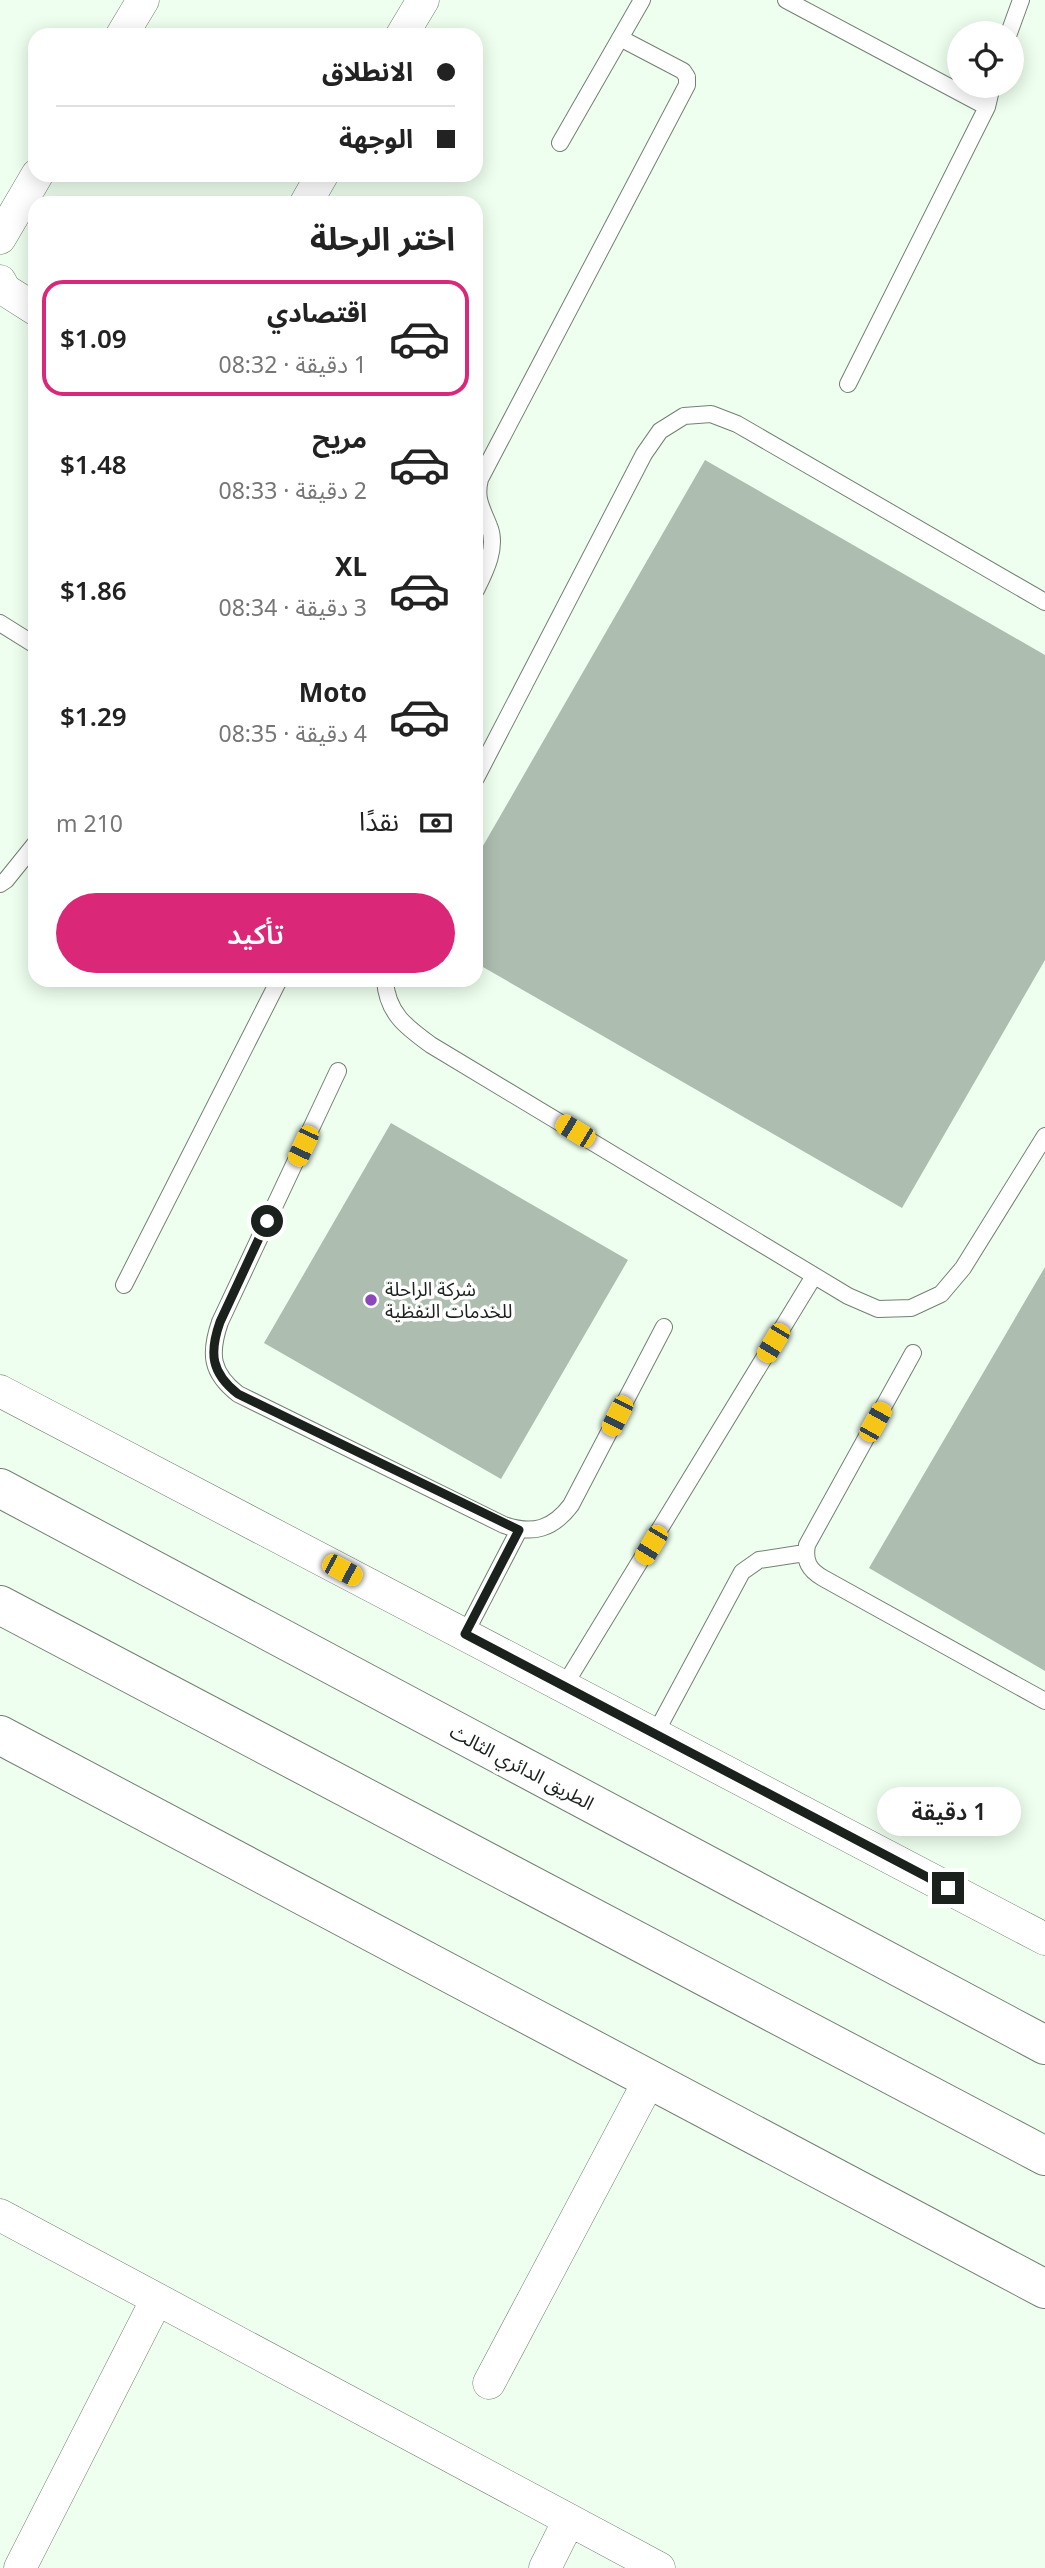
<!DOCTYPE html>
<html lang="ar">
<meta charset="utf-8">
<style>
:root{--surface:#fff;--page:#f2f2f2;--text:#222;--muted:#767676;--line:#e0e0e0;--accent:#db2777}
body{margin:0;font-family:"Noto Sans","Noto Sans Arabic",sans-serif;background:var(--page);color:var(--text);direction:rtl;height:100vh;display:flex;flex-direction:column;font-size:26px;white-space:nowrap}
*{box-sizing:border-box;margin:0}
p{font-size:23px;color:var(--muted)}
.icon{flex:none;width:38px;height:38px;fill:none;stroke:currentColor;stroke-width:2;stroke-linecap:round;stroke-linejoin:round}
.map{position:relative;flex:1;overflow:hidden;direction:ltr}
.side{position:absolute;left:28px;top:196px;width:455px;height:791px;display:flex;flex-direction:column;background:var(--surface);border-radius:21px;box-shadow:0 4px 18px #0003;direction:rtl}
.side>*{flex:none}
.banner{position:absolute;left:28px;top:28px;width:455px;height:154px;border-radius:21px;box-shadow:0 4px 18px #0003;direction:rtl;display:grid;align-content:center;height:154px;padding:0 28px;background:var(--surface)}
.buttons{position:absolute;left:947px;top:21px;display:grid;gap:14px}
.buttons a{display:grid;place-items:center;width:77px;height:77px;border-radius:50%;background:var(--surface);box-shadow:0 4px 18px #0003;font-size:35px}
.end{position:absolute;width:32px;height:32px;margin:-16px;border:9px solid #1b211c;background:#fff;box-shadow:0 0 0 4px #fff}
.from{border-radius:50%}
.bubble{position:absolute;height:49px;border-radius:24px;background:var(--surface);box-shadow:0 4px 18px #0003;font-size:23px;font-weight:600;line-height:49px;text-align:center;direction:rtl}
.car{position:absolute;width:21px;height:42px;margin:-21px -10px;border-radius:9px;box-shadow:0 0 5px 2px #0007;background:linear-gradient(#f5c518 24%,#345 0 40%,#f5c518 0 76%,#345 0 86%,#f5c518 0)}
.banner b{display:flex;align-items:center;gap:24px;height:66px;font-size:26px}
.banner b+b{border-top:2px solid var(--line)}
.banner i{width:18px;height:18px;background:var(--text)}
ul{padding:0;list-style:none}
li{display:flex;align-items:center;gap:21px;height:116px;margin:0 14px 10px;padding:0 14px;border:4px solid transparent;border-radius:21px}
li div{flex:1}
li b{display:block;font-size:26px}
li em{font-style:normal;font-weight:600}
li.selected{border-color:var(--accent)}
li>.icon{width:63px;height:63px;stroke-width:1.5}
h2{padding:0 28px;font-size:32px;line-height:84px}
.pay{display:flex;align-items:center;gap:18px;height:77px;padding:0 28px;font-size:26px}
.pay p{margin-inline-start:auto}
.button{display:flex;gap:14px;margin-top:auto;padding:14px 28px}
.button a{flex:1;height:80px;border-radius:42px;background:var(--accent);color:#fff;font-size:28px;font-weight:600;line-height:80px;text-align:center}
.map>svg:first-child{display:block}
.building{fill:#adbdaf}
.lines{fill:none;stroke-linecap:round;stroke-linejoin:round}
.lane-casing{stroke:#728173;stroke-width:18}
.street-casing{stroke:#728173;stroke-width:33}
.secondary-casing{stroke:#728173;stroke-width:40}
.highway-casing{stroke:#728173;stroke-width:40}
.lane{stroke:#fff;stroke-width:16}
.street{stroke:#fff;stroke-width:32}
.secondary{stroke:#fff;stroke-width:38}
.highway{stroke:#fff;stroke-width:38}
.route{stroke:#1b211c;stroke-width:9}
.poi-dot{fill:#8c47ba;stroke:#fff;stroke-width:2.5}
.labels{text-anchor:middle;dominant-baseline:central;stroke-width:7;stroke-linejoin:round;paint-order:stroke}
.poi-label{font-size:19px;fill:#1b211c;stroke:#fff;text-anchor:start}
.street-label{font-size:19px;fill:#1b211c;stroke:#fff}
</style>
<div class="map">
<svg width="1045" height="2568" viewBox="0 0 1045 2568">
<rect width="100%" height="100%" fill="#eeffef"/>
<path class="building" d="M705,460L1045,655V960L902,1208L476,963V858Z
M391,1123L628,1260L501,1479L264,1343Z
M1045,1267V1671L869,1568Z"/>
<g class="lines">
<defs>
<path id="lane" d="M786,0L987,107
M1009,33L1021,0
M560,143L642,0
M848,384L987,107L992,86
M476,590C485,572 498,547 489,526C482,508 475,499 480,479L687,85V77L683,71L620,38
M0,623L35,645
M476,778L644,454L660,431L684,416L711,414L737,424L1045,602
M0,884L6,880L35,844
M385,980C387,1013 406,1027 431,1045L848,1296L878,1309L911,1308L941,1294L963,1268L1045,1136
M338,1071L220,1322C209,1354 211,1373 238,1394L504,1525C533,1535 553,1529 571,1505L664,1327
M124,1285L279,980
M913,1353L807,1545C804,1561 809,1570 823,1578L1045,1701
M465,1634L519,1530
M564,1686L814,1276
M655,1734L742,1572L759,1560L805,1553"/>
<path id="street" d="M122,35L143,0
M402,35L423,0
M306,203L322,175
M0,238L37,175
M0,281L5,290L35,309
M0,1391L1045,1939
M0,2215L659,2568
M489,2383L650,2079
M20,2568L157,2299
M545,2568L569,2520"/>
<path id="secondary" d="M0,1735L1045,2289"/>
<path id="highway" d="M0,1488L1045,2045
M0,1605L1045,2156"/>
</defs>
<use href="#lane" class="lane-casing"/>
<use href="#street" class="street-casing"/>
<use href="#secondary" class="secondary-casing"/>
<use href="#highway" class="highway-casing"/>
<use href="#lane" class="lane"/>
<use href="#street" class="street"/>
<use href="#secondary" class="secondary"/>
<use href="#highway" class="highway"/>
</g>
<g class="lines">
<path class="route" d="M267,1221L220,1322C209,1353 211,1373 238,1394L519,1530L465,1634L948,1888"/>
</g>
<circle class="poi-dot" cx="371" cy="1300" r="7"/>
<g class="labels">
<g class="poi-label">
<text x="385" y="1289">شركة الراحلة<tspan x="385" dy="22">للخدمات النفظية</tspan></text>
</g>
<g class="street-label">
<text transform="translate(522 1767) rotate(28)">الطريق الدائري الثالث</text>
</g>
</g>
</svg>
<div class="buttons">
<a><svg class="icon" aria-label="locate" viewBox="0 0 24 24"><circle cx="12" cy="12" r="6"/><path d="M12 2v4M12 18v4M2 12h4M18 12h4"/></svg></a>
</div>
<i class="end from" style="left:267px;top:1221px"></i>
<i class="end" style="left:948px;top:1888px"></i>
<div class="bubble" style="left:877px;top:1787px;width:144px">1 دقيقة</div>
<i class="car" style="left:575px;top:1131px;rotate:301deg"></i>
<i class="car" style="left:303px;top:1146px;rotate:205deg"></i>
<i class="car" style="left:773px;top:1343px;rotate:211deg"></i>
<i class="car" style="left:617px;top:1416px;rotate:207deg"></i>
<i class="car" style="left:875px;top:1422px;rotate:29deg"></i>
<i class="car" style="left:651px;top:1545px;rotate:211deg"></i>
<i class="car" style="left:342px;top:1570px;rotate:118deg"></i>
<div class="banner">
<b><i class="from"></i>الانطلاق</b>
<b><i></i>الوجهة</b>
</div>
<section class="side">
<h2>اختر الرحلة</h2>
<ul>
<li class="selected"><svg class="icon" aria-label="car" viewBox="0 0 24 24"><path d="M5 17H2v-5l4-1 3-4h7l3 4 3 1v5h-3M9 17h6M6 11h13"/><circle cx="7" cy="17" r="2"/><circle cx="17" cy="17" r="2"/></svg><div><b>اقتصادي</b><p>1 دقيقة · 08:32</p></div><em>$1.09</em></li>
<li><svg class="icon" aria-label="car" viewBox="0 0 24 24"><path d="M5 17H2v-5l4-1 3-4h7l3 4 3 1v5h-3M9 17h6M6 11h13"/><circle cx="7" cy="17" r="2"/><circle cx="17" cy="17" r="2"/></svg><div><b>مريح</b><p>2 دقيقة · 08:33</p></div><em>$1.48</em></li>
<li><svg class="icon" aria-label="car" viewBox="0 0 24 24"><path d="M5 17H2v-5l4-1 3-4h7l3 4 3 1v5h-3M9 17h6M6 11h13"/><circle cx="7" cy="17" r="2"/><circle cx="17" cy="17" r="2"/></svg><div><b>XL</b><p>3 دقيقة · 08:34</p></div><em>$1.86</em></li>
<li><svg class="icon" aria-label="car" viewBox="0 0 24 24"><path d="M5 17H2v-5l4-1 3-4h7l3 4 3 1v5h-3M9 17h6M6 11h13"/><circle cx="7" cy="17" r="2"/><circle cx="17" cy="17" r="2"/></svg><div><b>Moto</b><p>4 دقيقة · 08:35</p></div><em>$1.29</em></li>
</ul>
<div class="pay"><svg class="icon" aria-label="cash" viewBox="0 0 24 24"><path d="M3 7h18v10H3z"/><circle cx="12" cy="12" r="2"/></svg>نقدًا<p>210 m</p></div>
<div class="button"><a>تأكيد</a></div>
</section>
</div>
